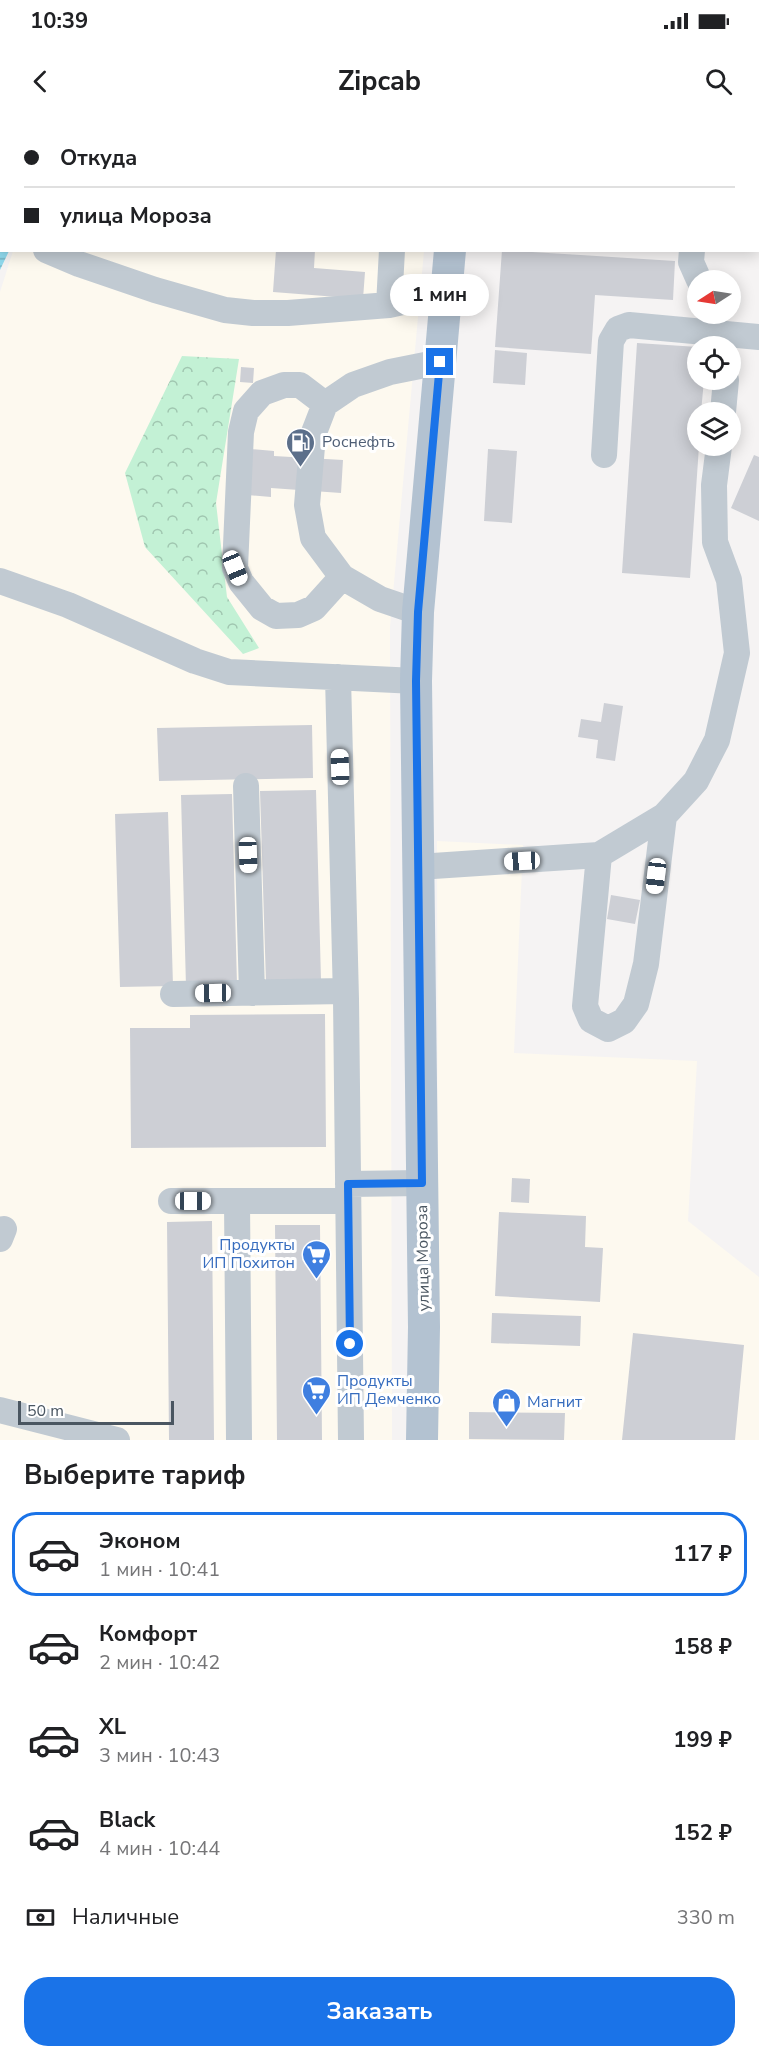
<!DOCTYPE html>
<html lang="ru">
<meta charset="utf-8">
<style>
:root{--surface:#fff;--page:#f2f2f2;--text:#202124;--muted:#757577;--line:#e0e0e0;--accent:#1a73e8}
body{margin:0;font-family:"Nunito Sans",sans-serif;background:var(--page);color:var(--text);height:100vh;display:flex;flex-direction:column;font-size:22px;white-space:nowrap}
*{box-sizing:border-box;margin:0}
p{font-size:20px;color:var(--muted)}
.icon{flex:none;width:33px;height:33px;fill:none;stroke:currentColor;stroke-width:2;stroke-linecap:round;stroke-linejoin:round}
.map{position:relative;height:1320px;overflow:hidden}
.panel{display:flex;flex-direction:column;background:var(--surface);flex:1}
.panel>*{flex:none}
.guide{position:absolute;left:0px;top:0px;width:759px;height:132px;box-shadow:0 3px 15px #0003;display:grid;align-content:center;height:132px;padding:0 24px;background:var(--surface)}
.needle{width:39px;rotate:258deg}
.buttons{position:absolute;left:687px;top:150px;display:grid;gap:12px}
.buttons a{display:grid;place-items:center;width:54px;height:54px;border-radius:50%;background:var(--surface);box-shadow:0 3px 15px #0003;font-size:30px}
.scale{position:absolute;left:18px;bottom:15px;width:156px;box-sizing:border-box;padding-left:6px;border:3px solid #4a5661;border-top:0;font-size:16px;line-height:21px;white-space:nowrap;color:#4a5661;-webkit-text-stroke:4px #fff;paint-order:stroke}
.end{position:absolute;width:27px;height:27px;margin:-14px;border:8px solid #1a73e8;background:#fff;box-shadow:0 0 0 3px #fff}
.from{border-radius:50%}
.bubble{position:absolute;height:42px;border-radius:21px;background:var(--surface);box-shadow:0 3px 15px #0003;font-size:20px;font-weight:700;line-height:42px;text-align:center}
.car{position:absolute;width:18px;height:36px;margin:-18px -9px;border-radius:8px;box-shadow:0 0 4px 2px #0007;background:linear-gradient(#fff 24%,#345 0 40%,#fff 0 76%,#345 0 86%,#fff 0)}
.guide b{display:flex;align-items:center;gap:21px;height:57px;font-size:22px}
.guide b+b{border-top:2px solid var(--line)}
.guide i{width:15px;height:15px;background:var(--text)}
ul{padding:0;list-style:none}
li{display:flex;align-items:center;gap:18px;height:84px;margin:0 12px 9px;padding:0 12px;border:3px solid transparent;border-radius:24px}
li div{flex:1}
li b{display:block;font-size:22px}
li em{font-style:normal;font-weight:700}
li.on{border-color:var(--accent)}
li>.icon{width:54px;height:54px;stroke-width:1.5}
h2{padding:0 24px;font-size:27px;line-height:72px}
.pay{display:flex;align-items:center;gap:15px;height:66px;padding:0 24px;font-size:22px}
.pay p{margin-inline-start:auto}
.primary-button{display:flex;gap:12px;margin-top:auto;padding:12px 24px}
.primary-button a{flex:1;height:69px;border-radius:24px;background:var(--accent);color:#fff;font-size:24px;font-weight:700;line-height:69px;text-align:center}
.status{display:flex;justify-content:space-between;align-items:center;height:42px;padding:0 30px;background:var(--surface);direction:ltr}
.status svg{height:16px;fill:currentColor}
header{display:flex;justify-content:space-between;align-items:center;height:78px;padding:0 24px;background:var(--surface);font-size:27px;font-weight:700}
.map>svg:first-child{display:block}
.commercial{fill:#fdf9ef}
.forest{fill:url(#forest-crowns)}
.water{fill:url(#water-rules)}
.building{fill:#cdcfd5}
.lines{fill:none;stroke-linecap:round;stroke-linejoin:round}
.minor{stroke:#c1cad2;stroke-width:26}
.major{stroke:#b3c2d1;stroke-width:32}
.route{stroke:#1a73e8;stroke-width:8}
.labels{text-anchor:middle;dominant-baseline:central;stroke-width:6;stroke-linejoin:round;paint-order:stroke}
.service-label{font-size:16px;fill:#4e5e75;stroke:#fff;text-anchor:start}
.shop-label{font-size:16px;fill:#366cbe;stroke:#fff;text-anchor:start}
.street-label{font-size:16px;fill:#4a5661;stroke:#fff}
</style>
<div class="status"><b>10:39</b><svg viewBox="0 0 49 12"><path d="M0 12V9h3v3zM5 12V6h3v6zM10 12V3h3v9zM15 12V0h3v12zM26 1h20v11H26zM47 4h2v5h-2z"/></svg></div>
<header><svg class="icon" aria-label="back" viewBox="0 0 24 24"><path d="M15 5l-7 7 7 7"/></svg>Zipcab<svg class="icon" aria-label="search" viewBox="0 0 24 24"><circle cx="10" cy="10" r="6"/><path d="M15 15l6 6"/></svg></header>
<div class="map">
<svg width="759" height="1320" viewBox="0 0 759 1320">
<defs>
<pattern id="forest-crowns" width="20" height="18" patternUnits="userSpaceOnUse" patternTransform="scale(1.5)"><rect width="20" height="18" fill="#c3f1d5"/><path d="M2 6a3 3 0 1 1 6 0M12 15a3 3 0 1 1 6 0" fill="none" stroke="#a0c6b0"/></pattern>
<pattern id="water-rules" width="6" height="5" patternUnits="userSpaceOnUse" patternTransform="scale(1.5)"><rect width="6" height="5" fill="#90daee"/><path d="M0 2.5h6" fill="none" stroke="#78b4c4"/></pattern>
</defs>
<rect width="100%" height="100%" fill="#f5f3f3"/>
<path class="commercial" d="M55,0H435L54,2Z
M13,131H424L390,507L392,1320H0V172Z
M437,721L523,725L514,933L697,941L688,1101L759,1157V1320H436L438,1176Z"/>
<path class="forest" d="M182,236L239,239L216,383L227,477L259,528L243,534L145,427L125,353Z"/>
<path class="water" d="M0,0H66L2,2V130L9,131L0,150Z"/>
<path class="building" d="M276,130H315L314,148L365,152L363,179L273,172Z
M502,130L675,141L673,180L595,175L591,234L495,227Z
M637,223L698,227V260H704L701,292H698V326H699L690,458L622,453Z
M495,230L527,233L525,265L493,263Z
M241,247L254,248L253,263L240,262Z
M250,329L274,331V336L343,340L341,373L271,368V377L247,375Z
M488,329L517,331L512,403L484,401Z
M754,335L759,337V401L731,388Z
M604,583L623,586L615,641L596,638L598,620L578,617L581,599L601,602Z
M312,605L313,658L159,661L157,608Z
M316,670L321,861L266,863L260,671Z
M232,674L237,865L186,867L181,675Z
M168,692L173,866L120,867L115,694Z
M611,775L640,780L635,804L607,799Z
M325,894L326,1027L131,1028L130,908H190V895Z
M512,1058L530,1059L529,1083L511,1082Z
M499,1092L586,1096L585,1127L603,1128L600,1182L495,1176Z
M212,1101L214,1320H169L167,1102Z
M275,1105H320L322,1320H277Z
M492,1193L581,1196L580,1226L491,1223Z
M633,1213L744,1225L735,1320H622Z
M469,1292L565,1293L564,1320L469,1319Z"/>
<g class="lines">
<path class="minor" d="M525,0L527,2
M29,2V0
M758,50L759,49
M0,71L2,67
M0,109L2,110
M46,130L79,144L155,170L225,190L253,193H288L389,185L447,172
M692,130L691,142L699,160
M389,185L392,130
M325,284L300,265H284L262,273L246,291L241,312L235,448L241,462L262,488L276,496L298,495L314,488L342,457
M723,292L726,260
M604,335L611,221L618,209L629,205L759,217
M0,461L68,485L195,541L229,552L416,561
M418,492L380,479L342,457L313,418L307,385L313,315L325,284L353,265L390,252L440,242
M338,557L346,879L351,1320
M246,666L252,873
M599,735L585,886L591,900L608,909L624,901L636,884L646,844L664,696
M418,747L599,735L664,696L696,661L717,620L737,533L729,460L715,422L714,365L719,326
M173,874L345,871
M348,1064L422,1063
M171,1081H348
M237,1081L239,1320
M0,1119L4,1109
M0,1290L117,1320"/>
<path class="major" d="M461,2V0
M422,1320L424,1207L416,561L418,492L450,130"/>
</g>
<g class="lines">
<path class="route" d="M350,1224L348,1064L422,1063L416,561L418,492L440,242"/>
</g>
<defs>
<symbol id="fuel-pin" viewBox="-11 -11 22 30"><path d="M0 17L-7.5 6A9.5 9.5 0 1 1 7.5 6Z" fill="#5c6f8a" stroke="#fff"/><path d="M-5.5-6h7V0h2V4h1.3V-2.5L3-4.5l.8-.8L6-3V5H2.5V1h-1V6h-7ZM-4.2-4.7v3.2H.2V-4.7Z" fill="#fff"/></symbol>
<symbol id="supermarket-pin" viewBox="-11 -11 22 30"><path d="M0 17L-7.5 6A9.5 9.5 0 1 1 7.5 6Z" fill="#3f7fe0" stroke="#fff"/><path d="M-6-5.5h2.5l.6 2H6L4.5 2H-2.5L-4.4-4H-6ZM-1.5 3.2a1.3 1.3 0 1 0 .1 0ZM3 3.2a1.3 1.3 0 1 0 .1 0Z" fill="#fff"/></symbol>
<symbol id="shop-pin" viewBox="-11 -11 22 30"><path d="M0 17L-7.5 6A9.5 9.5 0 1 1 7.5 6Z" fill="#3f7fe0" stroke="#fff"/><path d="M-5-2.5h2.3a2.7 3.5 0 0 1 5.4 0H5L5.5 6h-11ZM-1.5-2.5h3a1.5 2.3 0 0 0-3 0Z" fill="#fff"/></symbol>
</defs>
<g fill-rule="evenodd">
<use href="#fuel-pin" x="284" y="306" width="33" height="45"/>
<use href="#supermarket-pin" x="300" y="1118" width="33" height="45"/>
<use href="#supermarket-pin" x="300" y="1254" width="33" height="45"/>
<use href="#shop-pin" x="490" y="1266" width="33" height="45"/>
</g>
<g class="labels">
<g class="service-label">
<text x="322" y="322">Роснефть</text>
</g>
<g class="shop-label">
<text x="295" y="1125" text-anchor="end">Продукты<tspan x="295" dy="18">ИП Похитон</tspan></text>
<text x="337" y="1261">Продукты<tspan x="337" dy="18">ИП Демченко</tspan></text>
<text x="527" y="1282">Магнит</text>
</g>
<g class="street-label">
<text transform="translate(423 1138) rotate(-91)">улица Мороза</text>
</g>
</g>
</svg>
<div class="buttons">
<a><svg class="needle" viewBox="-14 -14 28 28"><path d="M0-13l5 13h-10z" fill="#e53935"/><path d="M0 13l5-13h-10z" fill="#757577"/></svg></a>
<a><svg class="icon" aria-label="locate" viewBox="0 0 24 24"><circle cx="12" cy="12" r="6"/><path d="M12 2v4M12 18v4M2 12h4M18 12h4"/></svg></a>
<a><svg class="icon" aria-label="layers" viewBox="0 0 24 24"><path d="M12 4l9 5-9 5-9-5zM3 14l9 5 9-5"/></svg></a>
</div>
<div class="scale">50 m</div>
<i class="end from" style="left:350px;top:1224px"></i>
<i class="end" style="left:440px;top:242px"></i>
<div class="bubble" style="left:390px;top:154px;width:99px">1 мин</div>
<i class="car" style="left:235px;top:448px;rotate:158deg"></i>
<i class="car" style="left:340px;top:647px;rotate:358deg"></i>
<i class="car" style="left:248px;top:735px;rotate:178deg"></i>
<i class="car" style="left:522px;top:741px;rotate:267deg"></i>
<i class="car" style="left:656px;top:756px;rotate:187deg"></i>
<i class="car" style="left:213px;top:873px;rotate:269deg"></i>
<i class="car" style="left:193px;top:1081px;rotate:90deg"></i>
<div class="guide">
<b><i class="from"></i>Откуда</b>
<b><i></i>улица Мороза</b>
</div>
</div>
<section class="panel">
<h2>Выберите тариф</h2>
<ul>
<li class="on"><svg class="icon" aria-label="car" viewBox="0 0 24 24"><path d="M5 17H2v-5l4-1 3-4h7l3 4 3 1v5h-3M9 17h6M6 11h13"/><circle cx="7" cy="17" r="2"/><circle cx="17" cy="17" r="2"/></svg><div><b>Эконом</b><p>1 мин · 10:41</p></div><em>117 ₽</em></li>
<li><svg class="icon" aria-label="car" viewBox="0 0 24 24"><path d="M5 17H2v-5l4-1 3-4h7l3 4 3 1v5h-3M9 17h6M6 11h13"/><circle cx="7" cy="17" r="2"/><circle cx="17" cy="17" r="2"/></svg><div><b>Комфорт</b><p>2 мин · 10:42</p></div><em>158 ₽</em></li>
<li><svg class="icon" aria-label="car" viewBox="0 0 24 24"><path d="M5 17H2v-5l4-1 3-4h7l3 4 3 1v5h-3M9 17h6M6 11h13"/><circle cx="7" cy="17" r="2"/><circle cx="17" cy="17" r="2"/></svg><div><b>XL</b><p>3 мин · 10:43</p></div><em>199 ₽</em></li>
<li><svg class="icon" aria-label="car" viewBox="0 0 24 24"><path d="M5 17H2v-5l4-1 3-4h7l3 4 3 1v5h-3M9 17h6M6 11h13"/><circle cx="7" cy="17" r="2"/><circle cx="17" cy="17" r="2"/></svg><div><b>Black</b><p>4 мин · 10:44</p></div><em>152 ₽</em></li>
</ul>
<div class="pay"><svg class="icon" aria-label="cash" viewBox="0 0 24 24"><path d="M3 7h18v10H3z"/><circle cx="12" cy="12" r="2"/></svg>Наличные<p>330 m</p></div>
<div class="primary-button"><a>Заказать</a></div>
</section>
